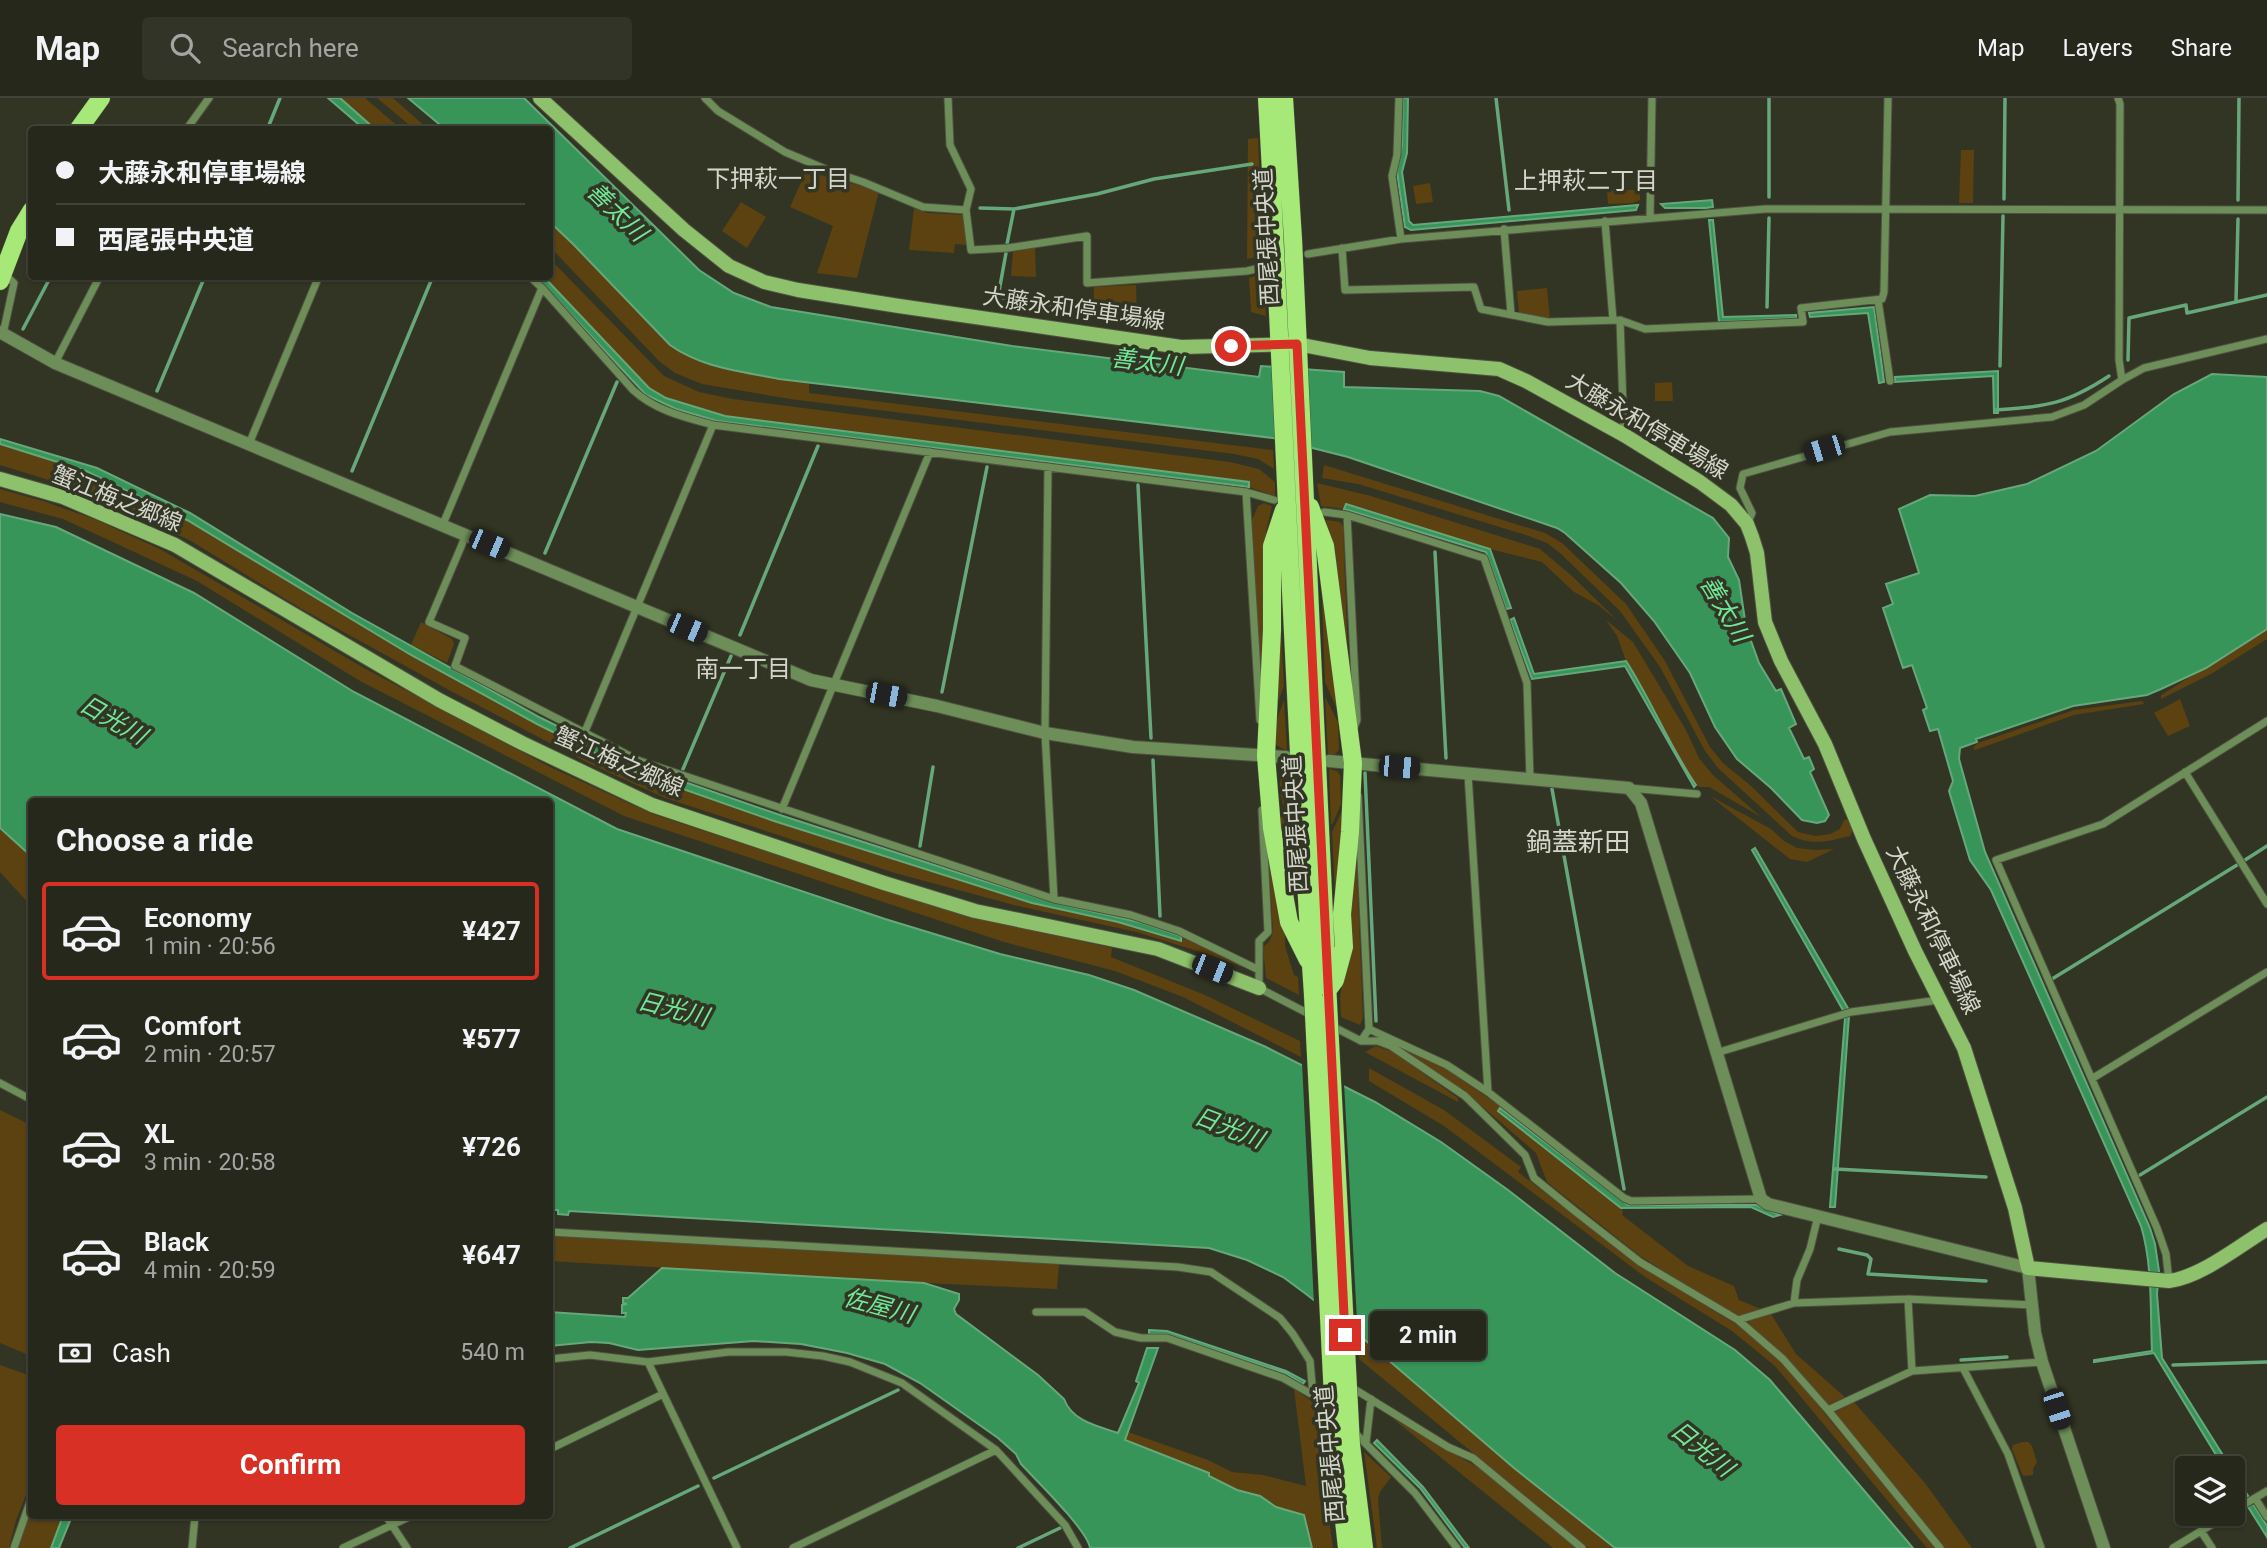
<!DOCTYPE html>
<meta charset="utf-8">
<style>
:root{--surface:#26281b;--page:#323428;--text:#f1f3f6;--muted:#a4a6a3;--line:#42443a;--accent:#d93025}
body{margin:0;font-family:Roboto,"Noto Sans JP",sans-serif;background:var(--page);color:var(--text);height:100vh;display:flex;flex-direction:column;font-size:26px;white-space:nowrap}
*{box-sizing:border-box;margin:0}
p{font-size:23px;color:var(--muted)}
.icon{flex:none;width:38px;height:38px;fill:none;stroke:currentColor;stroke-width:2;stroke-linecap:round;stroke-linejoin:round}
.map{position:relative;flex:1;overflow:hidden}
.sheet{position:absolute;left:28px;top:700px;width:525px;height:721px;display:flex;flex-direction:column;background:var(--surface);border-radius:7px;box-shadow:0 2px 5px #0004,0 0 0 2px var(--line)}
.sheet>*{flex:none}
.guide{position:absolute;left:28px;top:28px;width:525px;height:154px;border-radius:7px;box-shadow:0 2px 5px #0004,0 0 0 2px var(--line);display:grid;align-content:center;height:154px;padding:0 28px;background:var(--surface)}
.buttons{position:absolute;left:2175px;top:1358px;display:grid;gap:14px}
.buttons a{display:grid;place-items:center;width:70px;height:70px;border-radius:7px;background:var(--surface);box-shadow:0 2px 5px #0004,0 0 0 2px var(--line);font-size:35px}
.end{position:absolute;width:32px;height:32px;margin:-16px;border:9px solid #d93025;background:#fff;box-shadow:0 0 0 4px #fff}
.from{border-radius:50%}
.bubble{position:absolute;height:49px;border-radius:7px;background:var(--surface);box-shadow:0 2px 5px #0004,0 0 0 2px var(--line);font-size:23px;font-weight:700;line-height:49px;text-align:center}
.car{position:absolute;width:21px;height:42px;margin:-21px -10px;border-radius:9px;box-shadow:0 0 5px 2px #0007;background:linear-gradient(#222 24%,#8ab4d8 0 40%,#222 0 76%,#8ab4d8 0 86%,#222 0)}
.guide b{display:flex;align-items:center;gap:24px;height:66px;font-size:26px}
.guide b+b{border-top:2px solid var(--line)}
.guide i{width:18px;height:18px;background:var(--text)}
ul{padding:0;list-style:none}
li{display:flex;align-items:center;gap:21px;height:98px;margin:0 14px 10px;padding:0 14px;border:4px solid transparent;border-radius:7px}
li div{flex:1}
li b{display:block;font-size:26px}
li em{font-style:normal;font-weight:700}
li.on{border-color:var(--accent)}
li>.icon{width:63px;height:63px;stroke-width:1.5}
h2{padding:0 28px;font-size:32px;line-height:84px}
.pay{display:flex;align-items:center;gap:18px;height:77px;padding:0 28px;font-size:26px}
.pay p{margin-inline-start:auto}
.action{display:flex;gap:14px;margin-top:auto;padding:14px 28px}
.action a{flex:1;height:80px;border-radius:7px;background:var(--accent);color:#fff;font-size:28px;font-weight:700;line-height:80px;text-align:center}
header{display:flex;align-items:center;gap:42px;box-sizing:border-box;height:98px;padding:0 35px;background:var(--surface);border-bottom:2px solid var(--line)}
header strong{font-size:33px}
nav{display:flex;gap:38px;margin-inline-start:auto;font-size:24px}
.search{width:490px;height:63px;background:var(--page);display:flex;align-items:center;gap:18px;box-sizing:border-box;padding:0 24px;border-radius:7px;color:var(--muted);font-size:26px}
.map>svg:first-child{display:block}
.green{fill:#5c4111}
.water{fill:#379559;stroke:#66a87b;stroke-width:2}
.pier{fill:#323524}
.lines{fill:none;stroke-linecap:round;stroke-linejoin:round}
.stream{stroke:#66a87b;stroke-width:3.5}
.minor-casing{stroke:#4f5242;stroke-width:9}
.tertiary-casing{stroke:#4f5242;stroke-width:14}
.secondary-casing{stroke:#4f5242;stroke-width:16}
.primary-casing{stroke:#4f5242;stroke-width:19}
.minor{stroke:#6e8e59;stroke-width:7}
.tertiary{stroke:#6e8e59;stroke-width:12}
.secondary{stroke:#8ec16c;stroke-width:14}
.primary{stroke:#a7e979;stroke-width:18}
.primary-bridge-casing{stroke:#4f5242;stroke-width:19;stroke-linecap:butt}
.primary-bridge{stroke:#a7e979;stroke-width:18}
.route{stroke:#d93025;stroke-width:9}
.labels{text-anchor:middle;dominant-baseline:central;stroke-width:7;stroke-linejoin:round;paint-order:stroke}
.street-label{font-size:23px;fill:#d4d5cb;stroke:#323524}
.neighbourhood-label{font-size:24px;fill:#d4d5cb;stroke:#323524}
.water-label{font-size:24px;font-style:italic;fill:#71e898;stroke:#323524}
.quarter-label{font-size:26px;fill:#d4d5cb;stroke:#323524}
</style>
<header>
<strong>Map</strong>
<div class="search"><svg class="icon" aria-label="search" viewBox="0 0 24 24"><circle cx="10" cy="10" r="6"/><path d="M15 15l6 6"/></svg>Search here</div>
<nav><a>Map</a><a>Layers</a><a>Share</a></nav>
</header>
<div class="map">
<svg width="2267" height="1450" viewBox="0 0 2267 1450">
<rect width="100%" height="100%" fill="#323524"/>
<path class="green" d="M340,0H365L401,31H375Z
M377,0H393L428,31H414Z
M1258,40L1263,158L1247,161L1248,41Z
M1961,52H1974L1973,105H1959Z
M806,73L879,93L857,180L817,175L833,128L790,109Z
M1430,85L1433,104L1416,106L1413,88Z
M1607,92H1640V102L1633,105L1608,106Z
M741,104L766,119L747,150L722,133Z
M914,110L927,115L965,117L967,147L955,146L954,155L909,152Z
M550,124L573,146L779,281L809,284V295L1273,352L1274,371L1258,361L1234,356L790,301L702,286L675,275L659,263L550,149Z
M1035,149L1036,179L1011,178L1013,154Z
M550,161L664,278L699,294L733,301L1230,364L1259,371L1275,384V398L1249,389L1248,384L725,318L666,300L649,290L544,179L550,178Z
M1263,175L1266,218L1251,214L1249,180Z
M1136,187L1137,217L1093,211L1094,189Z
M1547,190L1550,221L1519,216L1517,193Z
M1672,284L1673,303H1655V285Z
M0,346L86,373L187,422L411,557L537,626L629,672L774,723L1032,805L1118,824L1181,843V838L1248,871L1204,855L1136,834L1014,807L895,775L665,700L588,665L449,592L300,510L191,443L118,408L68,388L0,367Z
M1324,367L1545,435L1562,445L1626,506L1665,563L1710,649L1723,665L1750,687L1798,734L1816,738L1830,736L1840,731L1844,722L1849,721L1853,732L1850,738C1830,743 1812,748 1792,738L1718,670L1705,653L1660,569L1620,513L1560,455L1547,445L1526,437L1358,386L1322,380Z
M1317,385L1371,398L1540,451L1572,478L1618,523L1598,507L1574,494L1542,464L1490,451L1346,406L1344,411L1321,408Z
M0,391L43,403L94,421L160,451L364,570L550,669L650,715L884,793L976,820L1112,850L1111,859L1205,897L1300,943L1301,959L1183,899L1115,873L1004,844L624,718L360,583L197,483L63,421L0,404Z
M1264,405L1272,408L1266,434L1268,526L1261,587L1252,422L1258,408Z
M1326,422L1340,424L1343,428L1349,585Z
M1320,450L1342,623L1325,584Z
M1279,498L1284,588L1271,622Z
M1606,522L1633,544L1686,632L1699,660L1713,677L1761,719L1709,689H1700L1696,687L1686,672L1641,586L1626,563L1617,538Z
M421,524L452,541L454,546L447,565L411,547Z
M2267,531V541L2211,576L2161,601V597Z
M1325,599L1338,624L1339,652L1335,656H1328Z
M2180,601L2190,628L2168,638L2154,615Z
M1284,602L1287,653L1276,647V624Z
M2142,603L2144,606L2074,617L1975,652L1973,650L1978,645L2074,612Z
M1287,670L1291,723H1289C1283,708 1273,682 1287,670Z
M1329,671L1337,673L1340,677L1341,706L1333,725L1331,726Z
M1710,698L1771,731L1784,743L1797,750L1815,752L1834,751L1807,764L1790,761Z
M1346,704L1336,818L1332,734Z
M1276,705L1291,738L1295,826Z
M1355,725L1363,920L1360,927L1341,919L1340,898L1349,857L1346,818Z
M0,730L31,758V808L0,774Z
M1267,737L1285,826V848L1294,877L1298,879L1299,897L1266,880L1263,849L1269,844L1273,834Z
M1394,944L1442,968L1501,1009L1498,1013L1621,1110L1623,1114L1622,1117L1688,1168L1734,1188L1739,1202L1761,1211L1741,1219L1735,1217L1640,1158L1547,1084L1536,1055L1468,996L1393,946Z
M1376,948L1393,954L1458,1000V1004L1365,954Z
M1369,970L1444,1012L1521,1069L1518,1074L1643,1170L1737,1227L1781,1263L1936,1450H1927L1775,1268L1732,1233L1645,1179L1444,1028L1369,983Z
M0,1012L31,1027V1258L0,1245Z
M550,1138L1059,1166L1057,1191L924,1185L550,1163Z
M1771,1216L1796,1256L1845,1299L1828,1307L1787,1259L1748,1226L1749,1223Z
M1358,1236L1514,1370L1615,1450H1588L1359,1261Z
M0,1267L31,1278V1385L16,1422L9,1450H0Z
M1294,1291L1319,1308L1326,1401L1333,1450H1312L1304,1417L1276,1409L1267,1402L1250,1394L1237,1392L1209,1378L1208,1375L1125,1342L1128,1334L1208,1362L1232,1374L1263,1377L1306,1388Z
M1854,1304L1925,1385L1972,1450H1944L1836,1317L1835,1314Z
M1392,1320L1479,1370L1576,1450H1553Z
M2022,1344H2028L2032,1348L2037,1364L2033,1371V1377L2023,1378L2012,1351L2013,1347Z
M1364,1354L1391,1379L1380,1394L1378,1401L1382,1450H1377Z
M31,1409L32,1418H63L51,1450H19Z"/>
<path class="water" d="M328,0H340L375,31H364Z
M408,0H524L699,172L734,195L771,209L1012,248L1259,279L1261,268L1344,274V289L1480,293L1499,298L1713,420L1729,440L1728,459L1739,482L1746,529L1759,565L1776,593L1781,591L1796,626L1789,630L1804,661L1809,659L1814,671L1810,674L1829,717L1825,723L1817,725L1802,722L1771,690L1737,661L1715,629L1690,575L1654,523L1621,485L1565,435L1557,430L1348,359L1273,340L779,281C741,273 702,270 670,247L573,146L550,124V32L445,31Z
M1403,0H1408L1407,55L1402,74L1409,123L1413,127L1638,107L1636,112L1411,132L1405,129L1397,74L1402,48Z
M1712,102L1713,109L1706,110H1665L1661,106Z
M1709,122H1713L1723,219L1796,217V220L1719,224Z
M536,179H544L649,290L666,300L725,318L1249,384V389L717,323L676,311L646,297Z
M1874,209L1884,284L1879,285L1868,215L1810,219L1809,215Z
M1998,273V315H1994L1993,278L1895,284V279Z
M2212,276L2267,279V531L2206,570L2161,591L2147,597L2073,608L1976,641L1977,644L1960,650L1959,661L1985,754L2150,1130L2155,1146L2159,1173L2157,1196L2162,1260L2231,1370H2224L2154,1255L2094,1264V1262L2152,1253C2150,1211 2153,1168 2141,1128L1991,792L1970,762L1949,693L1953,683L1938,631L1930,633L1923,612L1927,610L1912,567L1903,570L1883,510L1893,506L1886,486L1919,475L1899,411L1930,397L1975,398L2027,386L2096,353L2174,296Z
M0,341L97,370L190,415L352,515L541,620L633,666L780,717L984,783L1060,806L1143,825L1181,838V843L1118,824L1032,805L774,723L629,672L537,626L411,557L187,422L86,373L0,346Z
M1346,406L1490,451L1511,510L1506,511L1486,454L1344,411Z
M0,416L56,429L194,495L354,594L617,731L885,821L1000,856L1089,877L1134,892L1266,949L1375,1004L1441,1044L1508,1092L1615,1175L1735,1252L1770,1282L1913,1450H1615L1514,1370L1365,1242L1306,1196L1283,1179L1247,1162L1209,1150L569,1113L568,1117L558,1116V1112H550V704H32L31,758L0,730Z
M1514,520L1534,576L1626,563C1652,603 1669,648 1696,687L1694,689L1625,568L1532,581L1510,522Z
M1755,750L1849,912L1844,914L1752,752Z
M1849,918L1835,1109H1830L1845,920Z
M1500,1010L1628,1107H1756L1780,1117L1773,1119L1751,1109L1621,1110L1498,1013Z
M662,1170L924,1185L959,1196V1202L954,1211L956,1216L1038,1277L1064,1301C1072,1323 1097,1328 1118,1335L1139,1285L1136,1283L1147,1250H1158L1125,1342L1209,1375V1378L1237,1392L1260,1398L1276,1409L1304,1417L1312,1450H1090C1088,1433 1036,1382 1021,1366L1016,1356L998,1340L920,1285L885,1266L847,1255L801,1246L754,1243L638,1252L609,1245L591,1244L550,1248V1214L625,1219L626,1215H622V1207L627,1206L623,1205V1200H628Z
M1149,1232L1167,1233L1286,1273L1305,1283L1303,1286L1285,1275L1167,1236H1149Z
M1377,1342L1423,1389L1469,1450H1465L1420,1390L1374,1345Z
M2233,1374L2267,1428V1439L2233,1385Z
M63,1418H72L59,1450H51Z"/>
<path class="pier" d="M1302,965L1344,985L1358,1241L1314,1206Z"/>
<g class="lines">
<path class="stream" d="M1496,0L1509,112
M267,32L280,0
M1769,99V0
M2004,101L2005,0
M2238,102L2239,0
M980,110L1014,111L1097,96L1154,81L1252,66
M1007,146L1014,111
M1006,155L998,199L1087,212
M2236,203L2238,121
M1767,209L1769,120
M23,231L51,178
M2128,262L2129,220L2186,207L2187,215L2267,197
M2000,268L2003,118
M157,293L205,178
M1996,312C2047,308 2065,307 2109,278
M352,373L433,178
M1138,387L1151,640
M1435,454L1446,660
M545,455L617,284
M740,537L818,348
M942,594L987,369
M1153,662L1160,818
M683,671L731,558
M1365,675L1376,923
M1552,691L1624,1091
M920,748L933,669
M2245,762L2267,748
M2052,881L2237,767
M1835,1071L1986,1079
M2140,1077L2267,999
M1839,1151L1867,1157L1871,1161L1868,1176L1986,1183
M1961,1262L2007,1259
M2173,1267L2267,1264
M714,1380L898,1292
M67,1421L141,1418
M570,1450L698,1388
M1018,1450L1060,1430"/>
<defs>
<path id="minor" d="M705,0L718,13L785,54L830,73L863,84L923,109L966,112
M948,0L950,47L971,91L966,112L971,152L1008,150L1087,138V185L1247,173L1264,169
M1399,0L1397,57L1392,78L1401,141
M186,32L209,0
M1650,119L1652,0
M1605,123L1613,222
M1504,131L1511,216
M1342,150L1345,192L1474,189L1481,211L1548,224L1620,222L1645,231L1803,224L1801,210L1882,201L1884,194L1888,0
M1308,156L1401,141L1765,111L2267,112
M529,178L542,190L633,292C656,313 684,319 713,327L1246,394L1260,622
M1878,202L1890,283
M1620,222L1624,337
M3,236L14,185L4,176
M55,265L100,178
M2122,282L2144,270L2267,241
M249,346L319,178
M1048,369L1045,635L1054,801
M1246,394L1274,402
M1324,414L1347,417L1484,460L1527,585L1530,681
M1347,417L1357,622L1353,632
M443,426L542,190
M1747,426L1752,415L1740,390L1743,376L1890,334L2052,319L2084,307L2122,282L2119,262L2120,6L2118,0
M466,437L429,524L465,540L455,568L640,663L1054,801L1131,817L1179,833L1259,872
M584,636L713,327
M2185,674L2267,806
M1468,676L1488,994
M1629,690L1697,696
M1358,698L1369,931L1361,943
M782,711L930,354
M1262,712L1268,834L1259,843V890L1313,918
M1330,927L1361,943H1378L1391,948L1465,998L1525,1057L1534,1080L1576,1114L1640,1164L1738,1222L1783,1261L1828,1312L1940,1450
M1369,931L1447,967L1488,994L1624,1100L1631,1103L1761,1101
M1716,955L1851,914L1939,902
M2093,980L2267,874
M0,985L32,1002
M550,1134L1178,1169L1211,1174L1280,1220L1293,1236L1310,1263L1313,1297
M2169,1183L2166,1156L2157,1130L1996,762L2103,726L2267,623
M1908,1201L1912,1273
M1794,1205L1797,1182L1810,1151L1818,1118
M1036,1214H1085L1115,1234L1141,1240H1167L1283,1280L1313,1297L1331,1313
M1738,1222L1794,1205L1908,1201L2032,1207
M550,1261L590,1257L648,1264L728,1254H786L823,1258L850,1264L902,1285L996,1352L1065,1427L1078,1450
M648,1264L737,1450
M1963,1270L2008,1356L2041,1450
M1351,1289L1448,1349L1473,1360L1582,1450
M1828,1312L1912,1273L2042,1264
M1353,1333L1415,1395L1457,1450
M1366,1345L1371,1301
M550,1351L663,1296
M2255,1400L2267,1419
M2233,1413L2267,1393
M386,1418L407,1450
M2201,1433L2212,1450
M14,1450L32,1398
M192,1450L195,1418
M343,1450L411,1418
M793,1450L996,1352
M2173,1450L2229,1416"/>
<path id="tertiary" d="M0,234L55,265L811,582L937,608L1045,635L1133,649L1286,659
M1329,663L1629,690L1641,705L1761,1101L1768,1106L2028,1170L2035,1235L2042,1264L2104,1450"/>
<path id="secondary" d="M540,0L684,132L729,168L764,184L798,192L899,208L1181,249L1297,246L1370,260L1499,271L1526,283L1624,337L1700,384L1731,407L1747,426L1752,439L1757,455L1765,524L1781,563L1825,646L1864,741L1915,853L1964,950L2015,1110L2028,1170L2169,1183C2201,1179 2239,1148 2267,1131
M0,381L63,399L175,447L439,602L522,645L652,707L884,785L975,813L1158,851L1259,890"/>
<path id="primary" d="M1267,0C1284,299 1293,598 1313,897
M1284,0L1293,141L1328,905
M78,32L101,0
M0,183L19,133L32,112
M1310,409L1325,448L1353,665L1350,734L1342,816L1344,849L1335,882L1329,890
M1284,412L1272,448V532L1266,658L1272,730L1289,824L1308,862
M1335,1340L1347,1450
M1351,1347L1364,1450"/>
</defs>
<use href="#minor" class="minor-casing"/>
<use href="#tertiary" class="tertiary-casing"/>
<use href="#secondary" class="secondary-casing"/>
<use href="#primary" class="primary-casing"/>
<use href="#minor" class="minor"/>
<use href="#tertiary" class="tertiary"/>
<use href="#secondary" class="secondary"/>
<use href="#primary" class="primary"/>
<defs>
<path id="primary-bridge" d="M1313,897L1335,1340
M1328,905L1351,1347"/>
</defs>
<use href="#primary-bridge" class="primary-bridge-casing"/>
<use href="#primary-bridge" class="primary-bridge"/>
</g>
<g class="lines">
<path class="route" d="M1231,248L1297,246L1345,1237"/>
</g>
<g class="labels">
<g class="street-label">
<text transform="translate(1267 139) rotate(-93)">西尾張中央道</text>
<text transform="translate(1074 211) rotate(8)">大藤永和停車場線</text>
<text transform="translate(1647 328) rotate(31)">大藤永和停車場線</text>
<text transform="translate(117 401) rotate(22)">蟹江梅之郷線</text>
<text transform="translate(619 664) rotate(24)">蟹江梅之郷線</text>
<text transform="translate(1296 726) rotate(-93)">西尾張中央道</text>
<text transform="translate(1933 832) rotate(64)">大藤永和停車場線</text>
<text transform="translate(1330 1356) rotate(-95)">西尾張中央道</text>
</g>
<g class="neighbourhood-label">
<text x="778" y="81">下押萩一丁目</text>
<text x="1586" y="83">上押萩二丁目</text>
<text x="743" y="571">南一丁目</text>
</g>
<g class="water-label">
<text transform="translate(617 114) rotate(44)">善太川</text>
<text transform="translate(1147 264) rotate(7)">善太川</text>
<text transform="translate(1725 511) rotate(59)">善太川</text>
<text transform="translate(113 622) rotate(30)">日光川</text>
<text transform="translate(673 911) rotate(14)">日光川</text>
<text transform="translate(1229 1030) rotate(21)">日光川</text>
<text transform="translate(879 1208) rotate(15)">佐屋川</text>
<text transform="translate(1702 1351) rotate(39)">日光川</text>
</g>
<g class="quarter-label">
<text x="1578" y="744">鍋蓋新田</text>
</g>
</g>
</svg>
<div class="buttons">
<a><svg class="icon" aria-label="layers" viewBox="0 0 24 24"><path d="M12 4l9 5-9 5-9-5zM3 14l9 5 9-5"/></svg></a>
</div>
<i class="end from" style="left:1231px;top:248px"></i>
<i class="end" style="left:1345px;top:1237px"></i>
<div class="bubble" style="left:1370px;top:1213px;width:116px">2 min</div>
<i class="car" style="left:1824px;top:351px;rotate:253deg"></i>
<i class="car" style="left:489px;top:446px;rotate:113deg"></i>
<i class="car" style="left:687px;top:530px;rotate:113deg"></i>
<i class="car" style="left:886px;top:597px;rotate:101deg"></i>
<i class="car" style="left:1399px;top:669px;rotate:95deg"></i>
<i class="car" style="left:1212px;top:871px;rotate:112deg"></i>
<i class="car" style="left:2057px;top:1311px;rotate:162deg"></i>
<div class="guide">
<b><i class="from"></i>大藤永和停車場線</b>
<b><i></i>西尾張中央道</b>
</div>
<section class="sheet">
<h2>Choose a ride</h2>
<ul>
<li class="on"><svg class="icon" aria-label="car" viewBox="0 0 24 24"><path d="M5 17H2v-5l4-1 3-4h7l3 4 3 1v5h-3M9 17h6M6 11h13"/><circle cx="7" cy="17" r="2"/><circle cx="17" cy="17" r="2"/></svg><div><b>Economy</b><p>1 min · 20:56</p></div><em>¥427</em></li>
<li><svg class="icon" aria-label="car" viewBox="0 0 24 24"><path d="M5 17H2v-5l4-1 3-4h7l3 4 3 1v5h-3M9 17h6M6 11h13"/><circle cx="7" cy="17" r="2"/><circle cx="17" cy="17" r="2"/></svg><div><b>Comfort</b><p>2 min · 20:57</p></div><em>¥577</em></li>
<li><svg class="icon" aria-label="car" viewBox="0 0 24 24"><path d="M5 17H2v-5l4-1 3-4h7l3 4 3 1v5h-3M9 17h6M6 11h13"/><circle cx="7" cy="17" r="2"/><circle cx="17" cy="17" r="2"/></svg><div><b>XL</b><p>3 min · 20:58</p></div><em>¥726</em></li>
<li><svg class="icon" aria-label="car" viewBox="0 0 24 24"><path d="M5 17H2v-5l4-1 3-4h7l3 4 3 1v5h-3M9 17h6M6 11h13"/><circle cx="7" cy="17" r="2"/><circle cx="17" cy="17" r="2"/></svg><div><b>Black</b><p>4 min · 20:59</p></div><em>¥647</em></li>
</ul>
<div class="pay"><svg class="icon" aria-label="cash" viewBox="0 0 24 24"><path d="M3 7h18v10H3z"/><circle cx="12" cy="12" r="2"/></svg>Cash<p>540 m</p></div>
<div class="action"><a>Confirm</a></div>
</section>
</div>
